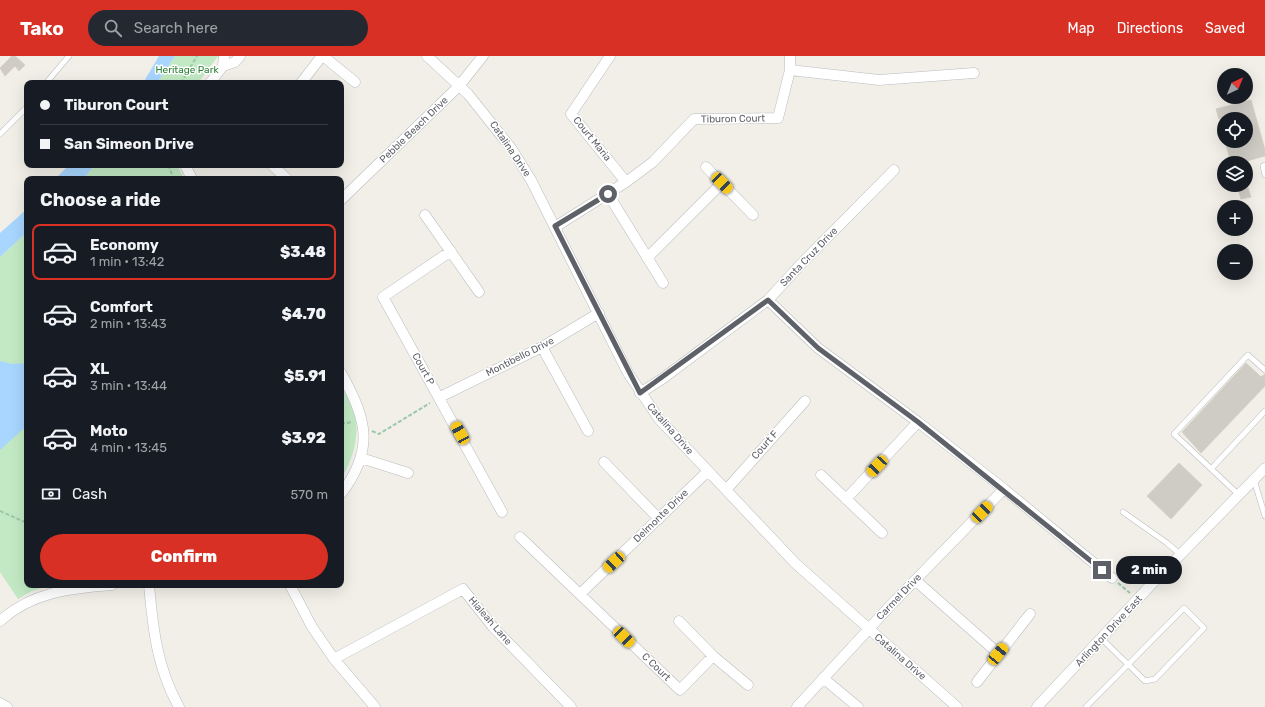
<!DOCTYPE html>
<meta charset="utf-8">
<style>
:root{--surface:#171b24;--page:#242831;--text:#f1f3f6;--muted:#9ea1a6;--line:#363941;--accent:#d93025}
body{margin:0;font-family:Rubik,sans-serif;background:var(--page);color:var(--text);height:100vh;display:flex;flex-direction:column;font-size:15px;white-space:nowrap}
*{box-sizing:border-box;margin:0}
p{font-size:13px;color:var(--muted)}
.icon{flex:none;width:22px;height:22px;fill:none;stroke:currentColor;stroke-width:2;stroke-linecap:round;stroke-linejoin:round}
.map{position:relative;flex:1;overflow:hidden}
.panel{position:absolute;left:24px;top:120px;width:320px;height:412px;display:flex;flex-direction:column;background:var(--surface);border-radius:8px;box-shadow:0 4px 16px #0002}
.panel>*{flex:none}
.hud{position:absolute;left:24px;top:24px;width:320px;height:88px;border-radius:8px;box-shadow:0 4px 16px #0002;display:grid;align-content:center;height:88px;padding:0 16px;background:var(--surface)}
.needle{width:26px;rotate:43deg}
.fabs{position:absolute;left:1217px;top:12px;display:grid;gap:8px}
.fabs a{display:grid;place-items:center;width:36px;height:36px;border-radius:50%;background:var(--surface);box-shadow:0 4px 16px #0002;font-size:20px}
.end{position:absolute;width:18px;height:18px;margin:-9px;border:5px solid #5e6268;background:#fff;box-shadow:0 0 0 2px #fff}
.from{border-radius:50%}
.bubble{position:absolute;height:28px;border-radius:14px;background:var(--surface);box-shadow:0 4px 16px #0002;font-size:13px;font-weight:800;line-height:28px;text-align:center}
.car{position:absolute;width:12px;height:24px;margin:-12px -6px;border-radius:5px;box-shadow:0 0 3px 1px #0007;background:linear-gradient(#f5c518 24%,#345 0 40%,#f5c518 0 76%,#345 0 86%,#f5c518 0)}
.hud b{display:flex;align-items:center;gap:14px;height:38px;font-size:15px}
.hud b+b{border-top:1px solid var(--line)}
.hud i{width:10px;height:10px;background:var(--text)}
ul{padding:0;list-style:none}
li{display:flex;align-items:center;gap:12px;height:56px;margin:0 8px 6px;padding:0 8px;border:2px solid transparent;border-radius:8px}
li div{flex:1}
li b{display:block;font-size:15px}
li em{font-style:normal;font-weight:800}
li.active{border-color:var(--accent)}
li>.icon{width:36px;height:36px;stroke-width:1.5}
h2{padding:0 16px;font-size:18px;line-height:48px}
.pay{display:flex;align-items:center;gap:10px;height:44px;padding:0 16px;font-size:15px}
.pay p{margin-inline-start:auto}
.button{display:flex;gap:8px;margin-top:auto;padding:8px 16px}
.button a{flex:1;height:46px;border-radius:24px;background:var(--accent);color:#fff;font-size:16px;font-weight:800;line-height:46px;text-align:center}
header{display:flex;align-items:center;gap:24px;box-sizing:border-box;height:56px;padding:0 20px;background:var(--accent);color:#fff}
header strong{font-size:19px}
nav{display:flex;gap:22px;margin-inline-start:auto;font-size:14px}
.search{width:280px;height:36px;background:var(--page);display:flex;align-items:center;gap:10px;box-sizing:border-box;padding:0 14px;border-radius:22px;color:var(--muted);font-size:15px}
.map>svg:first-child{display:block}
.green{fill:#c2e9c4}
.water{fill:#a8d6ff}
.building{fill:#ceccc5;stroke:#d6d1c4}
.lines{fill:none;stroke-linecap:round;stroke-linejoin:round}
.service-casing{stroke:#b9bcc1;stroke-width:6}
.minor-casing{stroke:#b9bcc1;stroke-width:11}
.path{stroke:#9ac8a9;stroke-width:2;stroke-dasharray:4 2;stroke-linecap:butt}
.service{stroke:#fff;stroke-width:5}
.minor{stroke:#fff;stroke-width:10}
.route{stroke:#5e6268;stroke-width:5}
.labels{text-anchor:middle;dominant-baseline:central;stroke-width:3;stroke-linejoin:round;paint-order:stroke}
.park-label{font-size:10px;fill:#308438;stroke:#fff}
.street-label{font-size:10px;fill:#5e6268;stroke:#fff}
</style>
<header>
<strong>Tako</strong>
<div class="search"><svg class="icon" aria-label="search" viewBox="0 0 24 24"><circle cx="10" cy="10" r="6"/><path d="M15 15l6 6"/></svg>Search here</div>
<nav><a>Map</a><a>Directions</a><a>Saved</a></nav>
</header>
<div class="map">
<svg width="1265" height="651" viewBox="0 0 1265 651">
<rect width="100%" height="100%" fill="#f1efe7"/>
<path class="green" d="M175,0H218L198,27H157Z
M95,109H177L184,123H83Z
M27,176V529H52L32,535L18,543L0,516V201Z
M341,328C346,338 352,349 355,360C360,381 352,405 341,423Z"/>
<path class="water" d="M159,0H175L157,27H143Z
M69,109H95L83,123H55Z
M27,153V176L0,201V177Z
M0,305L12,308L27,307V372L22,374L0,394Z"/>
<path class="building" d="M12,0H15L25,9L19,15L15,10L5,20L0,12Z
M1251,44L1265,94V100L1239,107H1231L1225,85H1246V63H1219L1216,53Z
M1237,129H1247L1251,141L1241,143Z
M1246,307L1261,321L1265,318V330L1201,397L1182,376Z
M1179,407L1202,429L1171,463L1147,440Z"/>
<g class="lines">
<defs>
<path id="service" d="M46,27L69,0
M0,78L27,51
M1265,109L1263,110L1265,119
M1211,413L1265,355
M1254,424L1265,460
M1239,439L1174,378L1248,299L1265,314
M1123,456L1167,487L1181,499
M1086,651L1184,552L1204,572L1155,623L1145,625L1102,583"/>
<path id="minor" d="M323,0L355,26
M427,0L468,38L511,92L531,124L628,317L659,363L795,507L957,651
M610,0L571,58L626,126
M223,10L235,6L240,0
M790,14L879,24L974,17
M210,27L223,10L224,0
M301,27L322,0
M185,109L192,123
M272,109L287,123
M706,111L753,159
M608,138L663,227
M341,144L459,30L483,0
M425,159L479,236
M555,171L626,126L653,106L694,63L778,62L790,14V0
M451,195L383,241L502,456
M647,202L722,127
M768,244L818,292L918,366L1004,433L1112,522
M542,291L588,375
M341,317C367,363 375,393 341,438
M640,337L662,323L768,244L802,207L894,114
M440,341L542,291L599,257
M361,402L408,417
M604,406L659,463
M821,419L882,477
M726,434L805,345
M846,443L918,366
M520,481L680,634L713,600
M915,524L999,598
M149,529C153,573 157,612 179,651
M290,529L312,571L334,603L375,651
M580,538L708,415
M0,565C32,536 71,532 112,529
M679,565L713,600L748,629
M334,603L463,533L493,571L571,651
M823,622L858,651
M977,626L1030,558
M0,647L7,651
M797,651L889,551L1004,433
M1037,651L1147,533L1265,412"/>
</defs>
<use href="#service" class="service-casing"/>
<use href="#minor" class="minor-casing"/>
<path class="path" d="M181,27L197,0
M168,109L174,123
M341,368L353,366
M372,375L379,378L430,347
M0,455L27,467
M1118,527L1130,537"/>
<use href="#service" class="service"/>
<use href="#minor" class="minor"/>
</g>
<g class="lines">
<path class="route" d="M608,138L555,170L640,337L768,244L818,292L918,366L1102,514"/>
</g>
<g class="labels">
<g class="park-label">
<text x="187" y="14">Heritage Park</text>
</g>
<g class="street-label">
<text transform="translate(733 63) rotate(-1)">Tiburon Court</text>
<text transform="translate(414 74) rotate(-44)">Pebble Beach Drive</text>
<text transform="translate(592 83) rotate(51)">Court Maria</text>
<text transform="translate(510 93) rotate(56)">Catalina Drive</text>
<text transform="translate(809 201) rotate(-46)">Santa Cruz Drive</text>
<text transform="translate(520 301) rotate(-27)">Montibello Drive</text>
<text transform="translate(423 313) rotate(61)">Court P</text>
<text transform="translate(670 373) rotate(49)">Catalina Drive</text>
<text transform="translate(765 389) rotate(-49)">Court F</text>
<text transform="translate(661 460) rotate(-44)">Delmonte Drive</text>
<text transform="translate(899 541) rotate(-46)">Carmel Drive</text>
<text transform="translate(490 565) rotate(49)">Hialeah Lane</text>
<text transform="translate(1109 575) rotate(-47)">Arlington Drive East</text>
<text transform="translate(900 601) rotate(41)">Catalina Drive</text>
<text transform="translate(656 611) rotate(44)">C Court</text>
</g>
</g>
</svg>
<div class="fabs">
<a><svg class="needle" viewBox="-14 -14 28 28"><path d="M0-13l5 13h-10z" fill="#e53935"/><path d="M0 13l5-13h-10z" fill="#9ea1a6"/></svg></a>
<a><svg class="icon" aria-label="locate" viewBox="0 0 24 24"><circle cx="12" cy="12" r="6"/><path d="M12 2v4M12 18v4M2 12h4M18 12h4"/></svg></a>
<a><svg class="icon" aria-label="layers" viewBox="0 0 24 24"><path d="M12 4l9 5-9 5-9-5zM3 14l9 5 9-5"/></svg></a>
<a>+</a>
<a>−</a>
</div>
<i class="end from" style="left:608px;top:138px"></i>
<i class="end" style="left:1102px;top:514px"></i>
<div class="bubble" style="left:1116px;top:500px;width:66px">2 min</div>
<i class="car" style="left:722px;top:127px;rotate:135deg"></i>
<i class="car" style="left:460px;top:377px;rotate:331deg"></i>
<i class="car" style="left:877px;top:410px;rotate:223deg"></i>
<i class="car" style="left:982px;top:456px;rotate:44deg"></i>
<i class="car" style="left:614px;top:506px;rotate:227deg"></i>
<i class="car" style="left:624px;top:581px;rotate:134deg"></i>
<i class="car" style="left:998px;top:598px;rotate:39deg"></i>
<div class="hud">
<b><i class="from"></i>Tiburon Court</b>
<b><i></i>San Simeon Drive</b>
</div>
<section class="panel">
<h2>Choose a ride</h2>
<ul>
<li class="active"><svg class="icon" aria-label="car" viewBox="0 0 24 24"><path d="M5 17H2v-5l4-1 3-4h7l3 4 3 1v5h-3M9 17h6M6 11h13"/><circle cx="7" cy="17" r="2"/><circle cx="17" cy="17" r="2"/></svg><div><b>Economy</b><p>1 min · 13:42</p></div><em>$3.48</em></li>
<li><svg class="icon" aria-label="car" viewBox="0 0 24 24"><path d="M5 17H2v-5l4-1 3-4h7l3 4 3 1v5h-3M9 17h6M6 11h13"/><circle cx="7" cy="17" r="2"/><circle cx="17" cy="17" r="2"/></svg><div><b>Comfort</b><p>2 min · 13:43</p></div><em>$4.70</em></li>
<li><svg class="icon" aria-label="car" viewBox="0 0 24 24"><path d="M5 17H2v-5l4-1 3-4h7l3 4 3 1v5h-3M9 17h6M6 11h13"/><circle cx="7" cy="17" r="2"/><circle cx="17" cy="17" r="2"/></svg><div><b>XL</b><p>3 min · 13:44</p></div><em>$5.91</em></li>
<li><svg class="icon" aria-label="car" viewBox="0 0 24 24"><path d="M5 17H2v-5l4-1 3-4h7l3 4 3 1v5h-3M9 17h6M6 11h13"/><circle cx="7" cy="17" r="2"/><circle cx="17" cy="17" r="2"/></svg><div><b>Moto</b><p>4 min · 13:45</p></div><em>$3.92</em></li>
</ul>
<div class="pay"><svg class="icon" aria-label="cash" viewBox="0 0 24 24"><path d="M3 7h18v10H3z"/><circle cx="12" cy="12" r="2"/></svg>Cash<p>570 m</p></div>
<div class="button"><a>Confirm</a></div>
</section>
</div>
